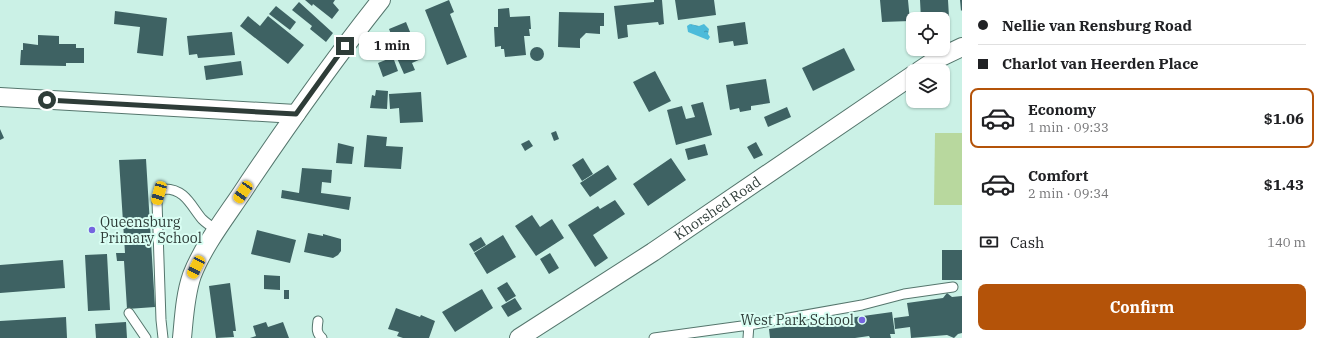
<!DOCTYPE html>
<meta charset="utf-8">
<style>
:root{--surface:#fff;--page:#f6f6f6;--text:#202124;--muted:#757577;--line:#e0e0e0;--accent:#b45309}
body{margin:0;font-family:"IBM Plex Serif",serif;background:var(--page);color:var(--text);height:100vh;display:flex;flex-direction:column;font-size:15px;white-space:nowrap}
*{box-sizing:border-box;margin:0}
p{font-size:13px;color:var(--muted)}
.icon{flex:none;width:22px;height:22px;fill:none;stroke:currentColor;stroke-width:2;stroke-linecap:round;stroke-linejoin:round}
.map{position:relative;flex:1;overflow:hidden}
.panel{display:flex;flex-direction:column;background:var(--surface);width:360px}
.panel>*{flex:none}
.banner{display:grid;align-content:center;height:88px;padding:0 16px;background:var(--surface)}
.controls{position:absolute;left:906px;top:12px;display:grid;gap:8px}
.controls a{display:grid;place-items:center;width:44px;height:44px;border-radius:8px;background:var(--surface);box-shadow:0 1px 3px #0004;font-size:20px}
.end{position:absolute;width:18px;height:18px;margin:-9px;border:5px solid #2e3c38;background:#fff;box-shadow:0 0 0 2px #fff}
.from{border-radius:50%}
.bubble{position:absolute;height:28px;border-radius:8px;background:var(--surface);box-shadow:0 1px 3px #0004;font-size:13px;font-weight:700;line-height:28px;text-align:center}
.car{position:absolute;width:12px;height:24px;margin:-12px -6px;border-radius:5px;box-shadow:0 0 3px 1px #0007;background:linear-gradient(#f5c518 24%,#345 0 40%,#f5c518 0 76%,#345 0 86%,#f5c518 0)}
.banner b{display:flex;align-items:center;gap:14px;height:38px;font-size:15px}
.banner b+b{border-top:1px solid var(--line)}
.banner i{width:10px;height:10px;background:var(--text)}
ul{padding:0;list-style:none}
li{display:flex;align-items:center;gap:12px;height:60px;margin:0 8px 6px;padding:0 8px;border:2px solid transparent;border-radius:8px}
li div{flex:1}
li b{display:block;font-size:15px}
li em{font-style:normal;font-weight:700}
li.active{border-color:var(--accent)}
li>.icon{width:36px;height:36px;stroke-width:1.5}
.pay{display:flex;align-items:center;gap:10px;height:44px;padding:0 16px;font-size:15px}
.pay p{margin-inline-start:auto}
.cta{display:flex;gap:8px;margin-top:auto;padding:8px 16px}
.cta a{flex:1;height:46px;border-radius:8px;background:var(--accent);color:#fff;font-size:16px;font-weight:700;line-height:46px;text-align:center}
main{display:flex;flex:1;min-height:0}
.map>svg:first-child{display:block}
.green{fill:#b8d89e}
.water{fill:url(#water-ripples)}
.building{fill:#3e6263}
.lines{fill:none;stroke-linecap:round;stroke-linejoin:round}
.lane-casing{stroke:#55766d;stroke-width:11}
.street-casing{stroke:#55766d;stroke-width:20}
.lane{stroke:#fff;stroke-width:9}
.street{stroke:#fff;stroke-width:18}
.route{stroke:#2e3c38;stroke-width:5}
.poi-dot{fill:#7564df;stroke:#d9fef3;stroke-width:1.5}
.labels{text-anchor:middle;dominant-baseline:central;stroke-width:4;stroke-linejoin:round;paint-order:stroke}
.street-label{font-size:14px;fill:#2e3c38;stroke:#d9fef3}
.poi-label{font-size:14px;fill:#2e3c38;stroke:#d9fef3;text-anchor:start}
</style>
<main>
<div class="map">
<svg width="962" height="338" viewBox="0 0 962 338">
<defs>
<pattern id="water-ripples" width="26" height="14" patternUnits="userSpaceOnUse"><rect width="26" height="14" fill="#4cbbda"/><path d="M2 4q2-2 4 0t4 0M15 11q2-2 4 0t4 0" fill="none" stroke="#4099b2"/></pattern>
</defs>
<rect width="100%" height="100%" fill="#cbf1e6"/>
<path class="green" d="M935,133H962V205H934Z"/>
<path class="water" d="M690,24L699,26L704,24L709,29L708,34L710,37L708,40L688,32L687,26Z"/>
<path class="building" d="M305,0H335L333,3L339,10L332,19L313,4L312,6Z
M449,0L454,12L450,14L467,57L447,65L425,10Z
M654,0H662L664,24L659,25L658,22L627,25L628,37L618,39L614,6L654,2Z
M675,0H714L716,15L678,20Z
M880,0H908L910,21L882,22Z
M920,0H948L949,17L921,19Z
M960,0H962V10L961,11Z
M299,2L333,33L326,42L310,29L312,26L292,10Z
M276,6L296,22L290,30L269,14Z
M509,8L510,17L530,16L531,29H529L530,36H524L526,55L505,57L504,49H501V46L495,47L494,27H498V9Z
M115,11L167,18L163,56L137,53L140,27L114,24Z
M559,12L604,13V26H600V34L586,33L580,39V48L558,47Z
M248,16L260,26L268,16L304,45L288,64L240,26Z
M406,22L421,59L412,63L415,70L404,74L389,40L393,39L389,29Z
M745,22L748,44L734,46L733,41L719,43L717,26Z
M232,32L235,55L198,58L197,54L189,55L187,36Z
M38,35L59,36V44H76V48H84V63H66V66L20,65L21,50H23V43L38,45Z
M530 54a7 7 0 1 1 14 0a7 7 0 1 1-14 0Z
M844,48L855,70L813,91L802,68Z
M393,57L398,71L383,77L378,63Z
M241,61L243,75L206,80L204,66Z
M655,71L671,101L649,112L633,82Z
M766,79L770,103L751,106V110L740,112L739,108L730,110L726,85Z
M376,90L388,91L387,109L370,108L372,95L375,96Z
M421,92L423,122L400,123L399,108L390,109L389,94Z
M703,102L712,135L676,145L667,110L682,106L686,119L695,117L691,105Z
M787,107L791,117L768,127L764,117Z
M0,129L4,138L0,140Z
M556,131L559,139L554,141L551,133Z
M367,135L387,137L386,146L403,147L401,169L364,167Z
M529,140L533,146L525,151L521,144Z
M756,142L763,155L754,159L747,147Z
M338,143L354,147L352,164L336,163Z
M705,144L708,155L688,160L685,149Z
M583,158L593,174L582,181L572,165Z
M671,158L686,180L648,206L633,184Z
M146,159L155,307L127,309L124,261H117L116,253H125L119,160Z
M608,165L617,179L590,197L580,183Z
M302,168L332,170L331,183L322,182L321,193L351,197L349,210L281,198L282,190L299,193Z
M615,200L625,214L593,235L608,258L595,267L568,225L598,206L600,209Z
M532,215L540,227L552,219L564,238L536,256L515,226Z
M257,230L296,240L290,263L251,254Z
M308,233L323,236V234L341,239V251L338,255L333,258L304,252Z
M503,235L516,257L487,274L474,253Z
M481,237L486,245L474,252L469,244Z
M942,250H962V280H942Z
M550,253L559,268L549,274L540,259Z
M107,254L110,310L88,311L85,255Z
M63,260L65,288L0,293V265Z
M264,275L280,276V290L264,289Z
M507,282L516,296L506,302L497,288Z
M230,283L236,331H233L234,337L216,338L209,286Z
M482,289L493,308L455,332L442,312Z
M284,290H289V299H284Z
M947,293L952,297L962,296V333L958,334L954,338L947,335L911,338L910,327L895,329L894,318L909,316L907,303L943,298Z
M515,298L522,309L508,317L501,306Z
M396,308L420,317L421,315L435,321L429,338H403L397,336L399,332L388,329Z
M892,312L895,334H890L891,338H870L869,336L855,338H770L769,329Z
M66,317L67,338H0V321Z
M126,322L127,338H96L95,324Z
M266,322L268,327L283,322L289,338H250L256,336L253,326Z"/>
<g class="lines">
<defs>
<path id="lane" d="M129,313L146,338
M318,321C317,328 316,333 322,338
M163,338L161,320L157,201L159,193L165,189C185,189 191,206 202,219C206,223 212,227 217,230
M654,338L749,325L862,305L904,294L953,287
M748,338L749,325"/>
<g id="street">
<path d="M919,71L937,59L962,47"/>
<path d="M0,97L296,114"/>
<path d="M182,338C184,318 185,295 192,275C205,242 230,212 249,182C291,120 334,59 381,0"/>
<path id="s1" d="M519,338L653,252L913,75"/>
</g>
</defs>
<use href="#lane" class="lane-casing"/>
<use href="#street" class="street-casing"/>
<use href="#lane" class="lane"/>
<use href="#street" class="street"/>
</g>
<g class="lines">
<path class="route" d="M47,100L296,114L345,46"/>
</g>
<g class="poi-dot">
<circle cx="92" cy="230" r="4"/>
<circle cx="862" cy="320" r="4"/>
</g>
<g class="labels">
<g class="street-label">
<text stroke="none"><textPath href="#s1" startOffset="237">Khorshed Road</textPath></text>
</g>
<g class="poi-label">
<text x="100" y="222">Queensburg<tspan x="100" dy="16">Primary School</tspan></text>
<text x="854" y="320" text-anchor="end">West Park School</text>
</g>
</g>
</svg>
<div class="controls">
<a><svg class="icon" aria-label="locate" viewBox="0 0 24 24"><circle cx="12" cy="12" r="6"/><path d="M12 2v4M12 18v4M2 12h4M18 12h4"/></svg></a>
<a><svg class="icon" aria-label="layers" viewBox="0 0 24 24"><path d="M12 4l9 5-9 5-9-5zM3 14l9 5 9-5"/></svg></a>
</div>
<i class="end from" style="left:47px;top:100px"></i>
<i class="end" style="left:345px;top:46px"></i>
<div class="bubble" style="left:359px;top:32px;width:66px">1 min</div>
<i class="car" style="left:243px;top:192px;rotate:214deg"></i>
<i class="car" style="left:159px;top:193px;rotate:196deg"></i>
<i class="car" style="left:196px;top:267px;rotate:207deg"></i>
</div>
<section class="panel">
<div class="banner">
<b><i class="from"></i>Nellie van Rensburg Road</b>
<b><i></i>Charlot van Heerden Place</b>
</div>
<ul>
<li class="active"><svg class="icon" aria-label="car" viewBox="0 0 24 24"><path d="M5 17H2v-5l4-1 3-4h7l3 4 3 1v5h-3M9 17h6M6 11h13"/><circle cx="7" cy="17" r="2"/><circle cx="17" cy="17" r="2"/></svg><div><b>Economy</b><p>1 min · 09:33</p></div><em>$1.06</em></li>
<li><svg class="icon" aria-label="car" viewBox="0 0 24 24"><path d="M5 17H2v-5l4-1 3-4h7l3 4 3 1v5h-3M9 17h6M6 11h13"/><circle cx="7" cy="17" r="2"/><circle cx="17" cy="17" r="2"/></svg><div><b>Comfort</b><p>2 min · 09:34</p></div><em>$1.43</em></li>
</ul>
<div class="pay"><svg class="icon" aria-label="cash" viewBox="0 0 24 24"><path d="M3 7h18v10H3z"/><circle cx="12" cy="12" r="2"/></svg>Cash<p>140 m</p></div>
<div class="cta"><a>Confirm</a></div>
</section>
</main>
